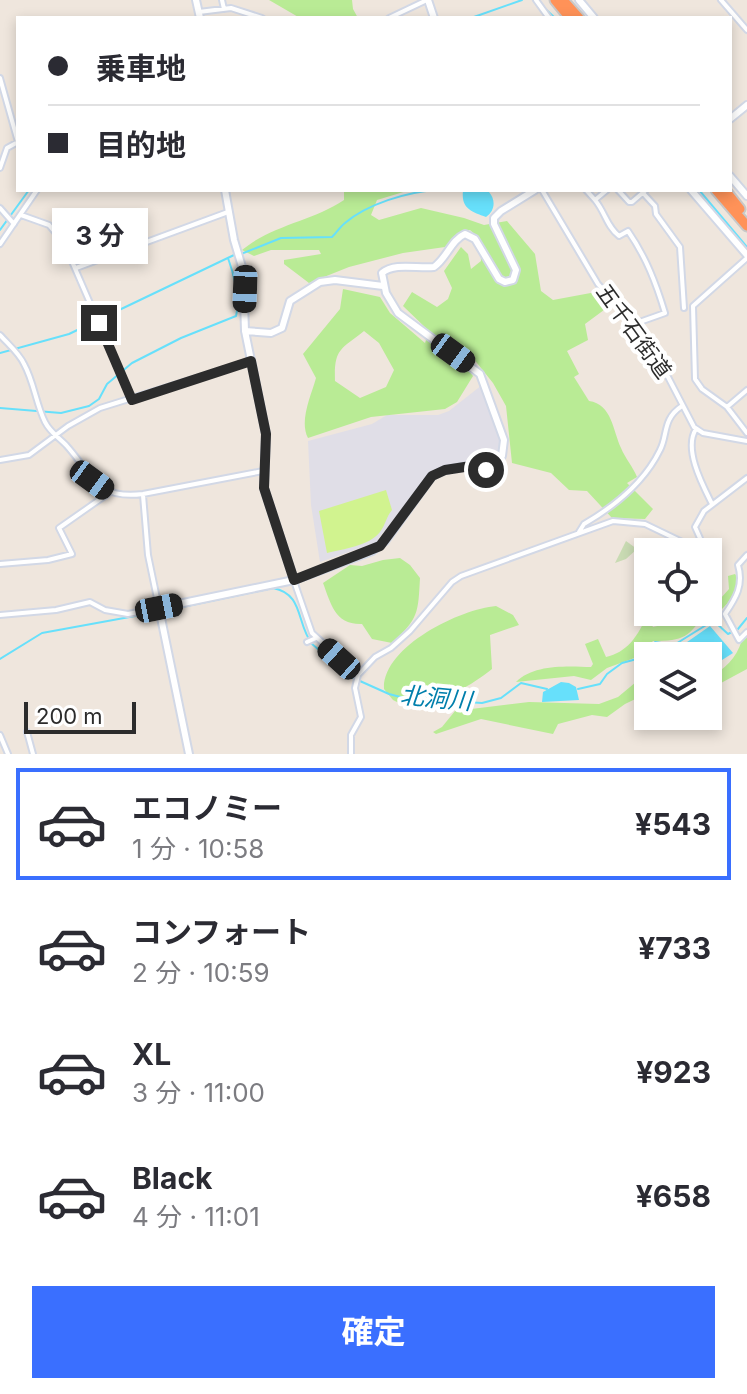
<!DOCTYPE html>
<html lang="ja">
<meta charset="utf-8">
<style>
:root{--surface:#fff;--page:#f2f2f3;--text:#2b2b33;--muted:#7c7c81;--line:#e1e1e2;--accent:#3a6fff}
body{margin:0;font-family:Inter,"Noto Sans JP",sans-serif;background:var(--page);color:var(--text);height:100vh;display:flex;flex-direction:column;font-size:30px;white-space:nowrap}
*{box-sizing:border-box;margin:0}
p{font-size:26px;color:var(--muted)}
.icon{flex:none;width:44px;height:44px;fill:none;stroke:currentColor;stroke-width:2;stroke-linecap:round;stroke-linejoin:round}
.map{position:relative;height:754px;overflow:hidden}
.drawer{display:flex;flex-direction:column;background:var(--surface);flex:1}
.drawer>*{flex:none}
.top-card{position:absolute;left:16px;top:16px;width:716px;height:176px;border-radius:0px;box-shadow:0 4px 12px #0003;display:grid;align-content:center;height:176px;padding:0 32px;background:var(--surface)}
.buttons{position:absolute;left:634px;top:538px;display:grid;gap:16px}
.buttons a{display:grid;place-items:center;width:88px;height:88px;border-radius:0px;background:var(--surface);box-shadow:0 4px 12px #0003;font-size:40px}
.scale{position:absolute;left:24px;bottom:20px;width:112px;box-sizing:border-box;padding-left:8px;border:4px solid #2c2c2c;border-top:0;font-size:22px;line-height:28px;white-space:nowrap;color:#2c2c2c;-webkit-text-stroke:6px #fff;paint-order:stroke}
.end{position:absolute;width:36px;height:36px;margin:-18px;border:10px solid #2c2c2c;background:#fff;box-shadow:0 0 0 4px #fff}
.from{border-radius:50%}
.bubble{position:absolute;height:56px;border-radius:0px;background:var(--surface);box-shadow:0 4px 12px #0003;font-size:26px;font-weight:700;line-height:56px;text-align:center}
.car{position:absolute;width:24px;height:48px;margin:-24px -12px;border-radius:10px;box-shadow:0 0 6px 2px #0007;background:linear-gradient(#222 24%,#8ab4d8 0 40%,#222 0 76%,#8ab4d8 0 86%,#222 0)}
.top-card b{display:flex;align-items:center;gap:28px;height:76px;font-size:30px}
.top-card b+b{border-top:2px solid var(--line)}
.top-card i{width:20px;height:20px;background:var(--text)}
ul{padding:14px 0 0;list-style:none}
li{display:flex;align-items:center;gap:24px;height:112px;margin:0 16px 12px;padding:0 16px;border:4px solid transparent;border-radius:0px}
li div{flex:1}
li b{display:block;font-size:30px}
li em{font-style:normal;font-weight:700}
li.active{border-color:var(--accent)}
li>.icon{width:72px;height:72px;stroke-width:1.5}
.primary-button{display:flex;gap:16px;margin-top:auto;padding:16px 32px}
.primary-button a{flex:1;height:92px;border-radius:0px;background:var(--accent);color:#fff;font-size:32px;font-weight:700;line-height:92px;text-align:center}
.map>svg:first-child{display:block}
.industrial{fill:#e0dee7}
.green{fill:#b9eb95;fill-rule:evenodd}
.cemetery{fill:#c9dbb3}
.pitch{fill:#d1f38f}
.water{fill:#67e0fb}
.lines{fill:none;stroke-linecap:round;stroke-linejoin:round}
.stream{stroke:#67e0fb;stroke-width:2}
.street-casing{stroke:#d2d8e6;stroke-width:8}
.secondary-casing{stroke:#d2d8e6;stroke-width:10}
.highway-casing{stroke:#c8c8c8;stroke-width:13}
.street{stroke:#fff;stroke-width:4}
.secondary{stroke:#fff;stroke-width:6}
.highway{stroke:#ff9258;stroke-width:9}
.route{stroke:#2c2c2c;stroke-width:10}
.labels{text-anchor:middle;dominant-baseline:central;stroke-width:8;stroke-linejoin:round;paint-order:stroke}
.street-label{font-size:22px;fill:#2c2c2c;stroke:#fff}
.water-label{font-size:24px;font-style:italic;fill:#007fac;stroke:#fff}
</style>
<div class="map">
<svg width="747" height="754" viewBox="0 0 747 754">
<rect width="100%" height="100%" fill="#efe6dd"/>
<path class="industrial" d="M482,385L499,433V453L491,458L433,470L375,543L320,562L311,505L308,441L372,424L387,415H438L449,411Z"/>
<path class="green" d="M269,0H352L353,9L358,18H300Z
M344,190H410L377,200L371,215L379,220L421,208L464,218L484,225L507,221L535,254L541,291L553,300L596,292L608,307L585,324L588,340L567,351L579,374L574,377L589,401C612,404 613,431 621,448C625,458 633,467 637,477L627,483L653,509L645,519L612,518L587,491L569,490L551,473L512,463L506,406L493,383L473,358L465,366L473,376L457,402L445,409L371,417L308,438C299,421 311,396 316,378L303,354L340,309L343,289L380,297L390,313L425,343L429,331L403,306L412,292L437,307L448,299L452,288L444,271L461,247L468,254L471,269L481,261L480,239L470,230L462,231L445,247L403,253L349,267L309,283L284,264V260L321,254L319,250H271L254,256L242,250C272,225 313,221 344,200ZM364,331L379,343L394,370L386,387L360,398L335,381C334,349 340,350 364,331Z
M400,558L410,565L420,578C418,613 419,618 392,643L372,639L362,624C335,625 331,604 323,583L350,565L362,566L383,560Z
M735,574L739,579C736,591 730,602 721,610L711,607L708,610V584L717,582L720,586L717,593L720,599L729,589L728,576Z
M496,606L513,615L519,625L490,635L492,669C471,685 459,693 433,698C418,701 418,695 401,704L393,700L384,689C382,647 460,609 496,606Z
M674,612H706C689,637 684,641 653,641L637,657L607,668L591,680L574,676L516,682C533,664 568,666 591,667L593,664L585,644L598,639L606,657C627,652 636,638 645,620H649L653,627L674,622L677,617Z
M747,637V669L708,690V678C725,669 736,659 742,640Z
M648,677V693L625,704L607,717L592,715L558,724L553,734L481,719L436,734L433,732L442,727L455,711L529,702L599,704L618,697L636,682Z"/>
<path class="cemetery" d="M626,541L637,549L626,559L615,563Z"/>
<path class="pitch" d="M386,490L392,510C386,517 386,524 380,532C369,546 343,549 327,553L319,511Z"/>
<path class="water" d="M473,190L489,192C496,200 495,211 486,217C471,212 461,208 463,191Z
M710,626L733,653L708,669V656H680L677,649Z
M561,682L569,683L576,687L579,700L542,702L543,692Z"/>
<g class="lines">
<path class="stream" d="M541,5L555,18
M471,18L522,0
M699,190L747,247
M0,230L29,190
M241,254L281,238L332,237C337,232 340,227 345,223C367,204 407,192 436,190
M0,353L69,334L234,255
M0,408L61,413L89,406L99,399L107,384L132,363L181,338L236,316C241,298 234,275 228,258
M163,611L273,588C304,594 296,623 312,644L351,677L389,694L404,698L482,703L501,698L521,683L547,689
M0,659L42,633L157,612
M578,689L600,684L607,674L622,663L644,657L655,642L674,645L711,622H715L728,634L738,629L747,618"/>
<defs>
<path id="street" d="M222,0L224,9
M536,0L549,18
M721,0L747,30
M199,12L231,8L262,18
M389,18L427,0
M0,78L18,142L7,148L0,168
M542,190L598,284L634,324L667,375L694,427L703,433L747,441
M586,190L595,200L607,190
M618,190L629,202H632L646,190
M643,193L655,206L656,214L680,247L684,308
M595,200C605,212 607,227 619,236L628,231C646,257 656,283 665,313L634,324
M0,208L14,224
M21,215L49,225L64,243L132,400
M0,244L37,190
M747,258L693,306L695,379L702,389L727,407L747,433
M76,268L228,212
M0,335C8,344 19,353 24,364C34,382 36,404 45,422C50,432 58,437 66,445C93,475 96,500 143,494L263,471
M727,407L747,390
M696,429C683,449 703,486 712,504
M0,460L29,455L68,426L100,408L251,361
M579,532L584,524C615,506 644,483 660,450C668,435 662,419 682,406
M747,555L738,565C744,585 736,598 725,614L739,640L747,632
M0,564L48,560L72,554L59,528L109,493
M294,581L312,633L358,675
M0,615L56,610L90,602L105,610L128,614L159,608L148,555L143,495
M307,642L316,638
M27,732L33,754
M0,735L8,754
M351,754V735L361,717L355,688L358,675L375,657L391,648L410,631L452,582L461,576L613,521L645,524L699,550L703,545L695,527L704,511L747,478"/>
<path id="secondary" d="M196,0L200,18
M428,0L434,18
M579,0L594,18
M730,119L747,105
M730,176L747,196
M225,190L234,240L243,270L245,331L266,434L264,488L294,580
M691,190L747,255
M245,331L271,333L282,328L290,301L320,282L335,280L383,286
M189,754L159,608L294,580L372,551L385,541L432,476L445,470L492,462L502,456L504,440L480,374L398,313L386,293L382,273C395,262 418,269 434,267C447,258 451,240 465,234L475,239L499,279L505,282L513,280L516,270L494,224V218L501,211L535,190"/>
<path id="highway" d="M555,0L570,18
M563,0L579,18
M716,190L747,226
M725,190L740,209"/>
</defs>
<use href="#street" class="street-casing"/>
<use href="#secondary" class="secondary-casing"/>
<use href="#highway" class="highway-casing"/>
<use href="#street" class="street"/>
<use href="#secondary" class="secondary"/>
<use href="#highway" class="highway"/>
</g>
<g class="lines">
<path class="route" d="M99,323L132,400L251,361L266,434L264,488L294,580L380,546L432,476L445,470L484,464L486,470"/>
</g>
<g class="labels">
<g class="street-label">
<text transform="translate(634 331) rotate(54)">五千石街道</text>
</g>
<g class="water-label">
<text transform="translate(436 698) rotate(5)">北洞川</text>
</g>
</g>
</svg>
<div class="buttons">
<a><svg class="icon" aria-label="locate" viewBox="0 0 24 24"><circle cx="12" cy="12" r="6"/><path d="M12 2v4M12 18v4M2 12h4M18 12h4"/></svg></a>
<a><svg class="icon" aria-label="layers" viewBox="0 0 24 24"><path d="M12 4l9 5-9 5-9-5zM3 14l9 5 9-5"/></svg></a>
</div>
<div class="scale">200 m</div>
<i class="end from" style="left:486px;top:470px"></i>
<i class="end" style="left:99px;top:323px"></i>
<div class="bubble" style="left:52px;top:208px;width:96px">3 分</div>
<i class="car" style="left:245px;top:289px;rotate:182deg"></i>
<i class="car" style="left:453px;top:353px;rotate:126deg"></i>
<i class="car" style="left:92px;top:480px;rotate:126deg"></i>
<i class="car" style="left:159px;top:608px;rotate:79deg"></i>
<i class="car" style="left:339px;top:659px;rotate:312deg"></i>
<div class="top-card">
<b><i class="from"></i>乗車地</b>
<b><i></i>目的地</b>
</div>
</div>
<section class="drawer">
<ul>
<li class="active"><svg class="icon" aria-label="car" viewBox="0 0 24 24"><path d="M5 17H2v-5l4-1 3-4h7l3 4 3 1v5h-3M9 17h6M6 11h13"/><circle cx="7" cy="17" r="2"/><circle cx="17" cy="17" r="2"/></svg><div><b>エコノミー</b><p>1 分 · 10:58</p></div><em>¥543</em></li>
<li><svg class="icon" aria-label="car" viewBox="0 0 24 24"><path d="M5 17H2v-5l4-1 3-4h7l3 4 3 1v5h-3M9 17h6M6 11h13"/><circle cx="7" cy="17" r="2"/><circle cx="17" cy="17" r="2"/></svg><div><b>コンフォート</b><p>2 分 · 10:59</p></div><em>¥733</em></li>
<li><svg class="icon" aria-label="car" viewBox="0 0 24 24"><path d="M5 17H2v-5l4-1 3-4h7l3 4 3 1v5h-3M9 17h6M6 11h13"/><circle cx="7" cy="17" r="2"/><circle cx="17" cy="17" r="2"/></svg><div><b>XL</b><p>3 分 · 11:00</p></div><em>¥923</em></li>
<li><svg class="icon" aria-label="car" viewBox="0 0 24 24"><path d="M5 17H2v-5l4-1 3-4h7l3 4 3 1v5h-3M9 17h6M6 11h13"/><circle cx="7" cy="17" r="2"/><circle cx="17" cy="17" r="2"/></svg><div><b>Black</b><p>4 分 · 11:01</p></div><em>¥658</em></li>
</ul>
<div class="primary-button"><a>確定</a></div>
</section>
